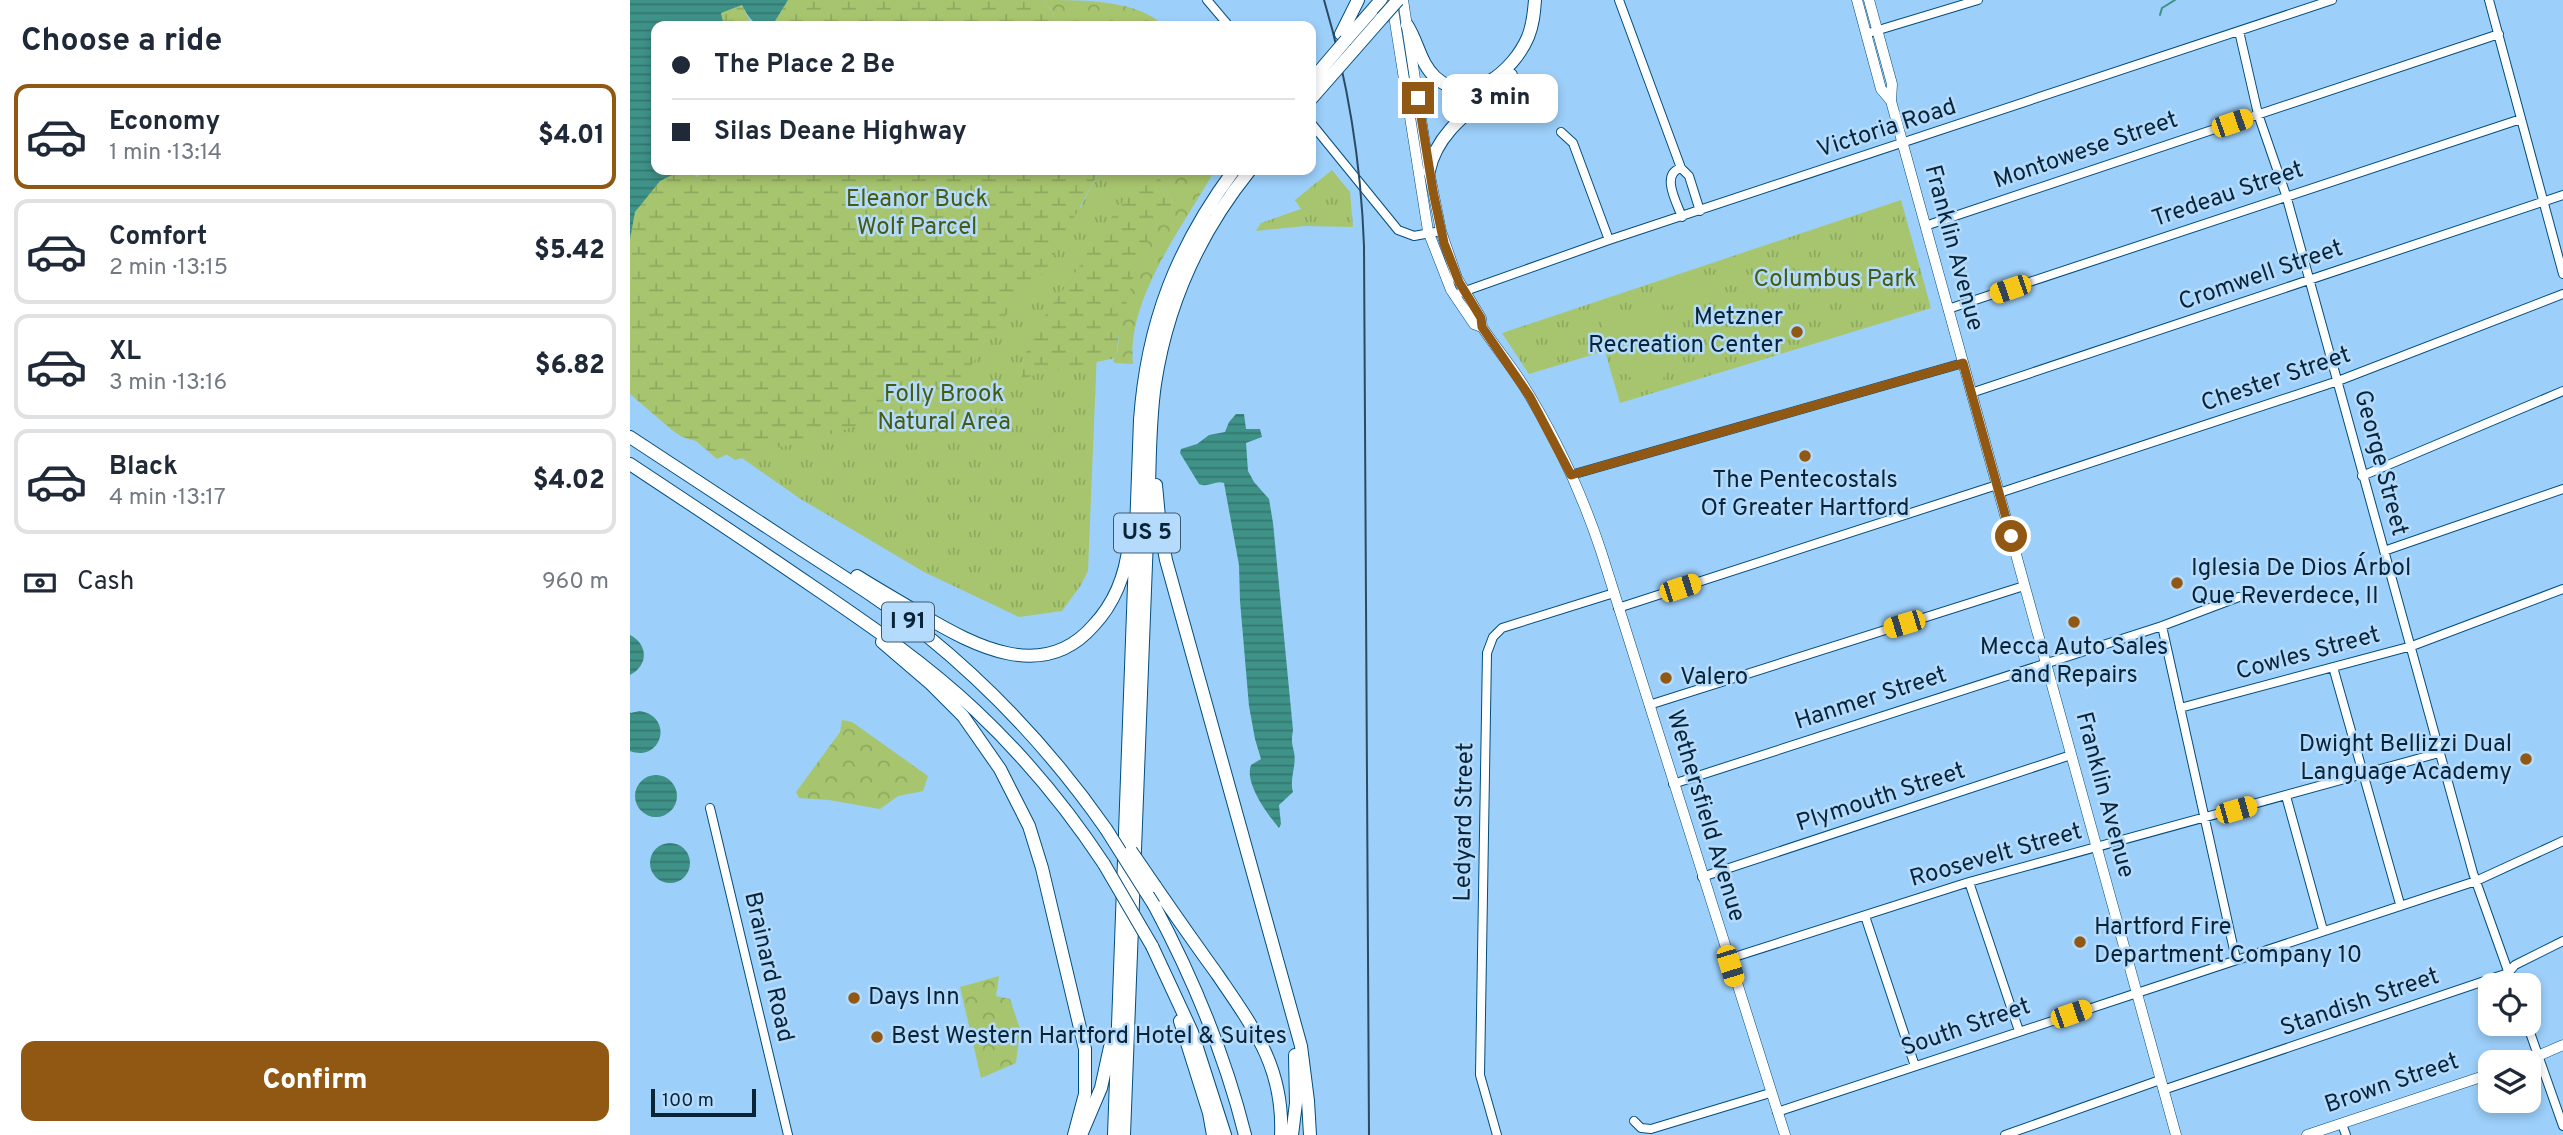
<!DOCTYPE html>
<meta charset="utf-8">
<style>
:root{--surface:#fff;--page:#f6f6f7;--text:#1f2937;--muted:#747a83;--line:#e0e1e3;--accent:#915813}
body{margin:0;font-family:Overpass,sans-serif;background:var(--page);color:var(--text);height:100vh;display:flex;flex-direction:column;font-size:26px;white-space:nowrap}
*{box-sizing:border-box;margin:0}
p{font-size:23px;color:var(--muted)}
.icon{flex:none;width:38px;height:38px;fill:none;stroke:currentColor;stroke-width:2;stroke-linecap:round;stroke-linejoin:round}
.map{position:relative;flex:1;overflow:hidden}
.sheet{display:flex;flex-direction:column;background:var(--surface);width:630px}
.sheet>*{flex:none}
.hud{position:absolute;left:21px;top:21px;width:665px;height:154px;border-radius:14px;box-shadow:0 4px 10px #0003;display:grid;align-content:center;height:154px;padding:0 21px;background:var(--surface)}
.tools{position:absolute;left:1848px;top:973px;display:grid;gap:14px}
.tools a{display:grid;place-items:center;width:63px;height:63px;border-radius:14px;background:var(--surface);box-shadow:0 4px 10px #0003;font-size:35px}
.scale{position:absolute;left:21px;bottom:18px;width:105px;box-sizing:border-box;padding-left:7px;border:4px solid #092439;border-top:0;font-size:19px;line-height:24px;white-space:nowrap;color:#092439;-webkit-text-stroke:5px #b4dbfb;paint-order:stroke}
.end{position:absolute;width:32px;height:32px;margin:-16px;border:9px solid #915813;background:#fff;box-shadow:0 0 0 4px #fff}
.from{border-radius:50%}
.bubble{position:absolute;height:49px;border-radius:14px;background:var(--surface);box-shadow:0 4px 10px #0003;font-size:23px;font-weight:800;line-height:49px;text-align:center}
.car{position:absolute;width:21px;height:42px;margin:-21px -10px;border-radius:9px;box-shadow:0 0 5px 2px #0007;background:linear-gradient(#f5c518 24%,#345 0 40%,#f5c518 0 76%,#345 0 86%,#f5c518 0)}
.hud b{display:flex;align-items:center;gap:24px;height:66px;font-size:26px}
.hud b+b{border-top:2px solid var(--line)}
.hud i{width:18px;height:18px;background:var(--text)}
ul{padding:0;list-style:none}
li{display:flex;align-items:center;gap:21px;height:105px;margin:0 14px 10px;padding:0 7px;border:4px solid var(--line);border-radius:14px}
li div{flex:1}
li b{display:block;font-size:26px}
li em{font-style:normal;font-weight:800}
li.active{border-color:var(--accent)}
li>.icon{width:63px;height:63px;stroke-width:1.5}
h2{padding:0 21px;font-size:32px;line-height:84px}
.pay{display:flex;align-items:center;gap:18px;height:77px;padding:0 21px;font-size:26px}
.pay p{margin-inline-start:auto}
.action{display:flex;gap:14px;margin-top:auto;padding:14px 21px}
.action a{flex:1;height:80px;border-radius:14px;background:var(--accent);color:#fff;font-size:28px;font-weight:800;line-height:80px;text-align:center}
main{display:flex;flex:1;min-height:0}
.map>svg:first-child{display:block}
.grass{fill:url(#grass-tufts)}
.forest{fill:url(#forest-crowns)}
.wetland{fill:url(#wetland-marsh)}
.pitch{fill:#a7c56e}
.water{fill:url(#water-rules)}
.lines{fill:none;stroke-linecap:round;stroke-linejoin:round}
.stream{stroke:#3f9288;stroke-width:2}
.minor-casing{stroke:#024e7d;stroke-width:10}
.major-casing{stroke:#024e7d;stroke-width:11}
.highway-casing{stroke:#024e7d;stroke-width:14}
.minor{stroke:#fff;stroke-width:8}
.major{stroke:#fff;stroke-width:10}
.highway{stroke:#fff;stroke-width:12}
.rail{stroke:#2b4b65;stroke-width:2}
.highway-bridge-casing{stroke:#024e7d;stroke-width:14;stroke-linecap:butt}
.highway-bridge{stroke:#fff;stroke-width:12}
.route{stroke:#915813;stroke-width:9}
.poi-dot{fill:#915813;stroke:#b4dbfb;stroke-width:2.5}
.labels{text-anchor:middle;dominant-baseline:central;stroke-width:5;stroke-linejoin:round;paint-order:stroke}
.shield{fill:#b4dbfb;stroke:#3c5b73;stroke-width:2}
.shield-label{font-size:23px;font-weight:bold;fill:#092439}
.street-label{font-size:24px;fill:#092439;stroke:#b4dbfb}
.park-label{font-size:24px;fill:#465b11;stroke:#b4dbfb}
.poi-label{font-size:24px;fill:#092439;stroke:#b4dbfb;text-anchor:start}
</style>
<main>
<section class="sheet">
<h2>Choose a ride</h2>
<ul>
<li class="active"><svg class="icon" aria-label="car" viewBox="0 0 24 24"><path d="M5 17H2v-5l4-1 3-4h7l3 4 3 1v5h-3M9 17h6M6 11h13"/><circle cx="7" cy="17" r="2"/><circle cx="17" cy="17" r="2"/></svg><div><b>Economy</b><p>1 min · 13:14</p></div><em>$4.01</em></li>
<li><svg class="icon" aria-label="car" viewBox="0 0 24 24"><path d="M5 17H2v-5l4-1 3-4h7l3 4 3 1v5h-3M9 17h6M6 11h13"/><circle cx="7" cy="17" r="2"/><circle cx="17" cy="17" r="2"/></svg><div><b>Comfort</b><p>2 min · 13:15</p></div><em>$5.42</em></li>
<li><svg class="icon" aria-label="car" viewBox="0 0 24 24"><path d="M5 17H2v-5l4-1 3-4h7l3 4 3 1v5h-3M9 17h6M6 11h13"/><circle cx="7" cy="17" r="2"/><circle cx="17" cy="17" r="2"/></svg><div><b>XL</b><p>3 min · 13:16</p></div><em>$6.82</em></li>
<li><svg class="icon" aria-label="car" viewBox="0 0 24 24"><path d="M5 17H2v-5l4-1 3-4h7l3 4 3 1v5h-3M9 17h6M6 11h13"/><circle cx="7" cy="17" r="2"/><circle cx="17" cy="17" r="2"/></svg><div><b>Black</b><p>4 min · 13:17</p></div><em>$4.02</em></li>
</ul>
<div class="pay"><svg class="icon" aria-label="cash" viewBox="0 0 24 24"><path d="M3 7h18v10H3z"/><circle cx="12" cy="12" r="2"/></svg>Cash<p>960 m</p></div>
<div class="action"><a>Confirm</a></div>
</section>
<div class="map">
<svg width="1933" height="1135" viewBox="0 0 1933 1135">
<defs>
<pattern id="grass-tufts" width="24" height="20" patternUnits="userSpaceOnUse" patternTransform="scale(1.75)"><rect width="24" height="20" fill="#a7c56e"/><path d="M3 7l-1-3M5 7V3M7 7l1-3M15 17l-1-3M17 17v-4M19 17l1-3" fill="none" stroke="#8ea960"/></pattern>
<pattern id="forest-crowns" width="20" height="18" patternUnits="userSpaceOnUse" patternTransform="scale(1.75)"><rect width="20" height="18" fill="#a7c56e"/><path d="M2 6a3 3 0 1 1 6 0M12 15a3 3 0 1 1 6 0" fill="none" stroke="#8ea960"/></pattern>
<pattern id="wetland-marsh" width="20" height="14" patternUnits="userSpaceOnUse" patternTransform="scale(1.75)"><rect width="20" height="14" fill="#a7c56e"/><path d="M1 5h8M5 5V1M11 12h8M15 12V8" fill="none" stroke="#8ea960"/></pattern>
<pattern id="water-rules" width="6" height="5" patternUnits="userSpaceOnUse" patternTransform="scale(1.75)"><rect width="6" height="5" fill="#3f9288"/><path d="M0 2.5h6" fill="none" stroke="#337770"/></pattern>
</defs>
<rect width="100%" height="100%" fill="#9ccffa"/>
<path class="grass" d="M44,170H59L66,178L75,170L450,208L470,170H516L501,191L467,350L458,571L451,585L432,611L389,617L294,572L169,498L112,458L105,460L0,391V239L2,219L19,194L42,175Z
M702,170L720,192L723,227L675,226L626,231L631,223L671,209L665,200Z
M1271,200L1301,308L990,403L975,351L899,374L872,333Z"/>
<path class="forest" d="M414,0C454,0 509,0 534,26H430Z
M516,170H585C554,225 496,299 503,364L485,363L483,361C490,352 488,336 490,325C497,294 506,260 521,232C528,221 538,214 543,202L529,177Z
M212,720L222,722L298,776L293,791L268,796L250,809L199,800L169,798L166,792L210,732Z
M369,976L366,996L380,999L390,1029L386,1063L351,1078L330,987Z"/>
<path class="wetland" d="M158,0H414L430,26H142Z
M112,5L120,21L131,26H94L91,13Z
M44,170H59L68,178L75,170H470L415,271L388,298L318,399L288,405L186,439L128,452L104,451L87,459L66,441L52,437L42,430L0,394V239C4,230 0,220 6,211C12,202 20,192 27,183C33,177 41,178 44,170Z
M515,171L528,175L543,202L538,214L521,232L507,264L490,326L486,358L407,374L391,380L396,353L413,318L452,263L460,247Z"/>
<path class="pitch" d="M1064,276L1071,296L1038,307L1031,288Z
M1034,315L1045,326L1031,389C991,380 971,358 973,316Z"/>
<path class="water" d="M0,0H158L142,26C122,26 120,19 112,5L91,13L94,26H26V170H44L42,175L30,181L5,212L0,239Z
M606,414H614L616,429H630L632,437L616,443L618,471L624,482L639,499L643,523L663,730C661,742 662,742 664,752C667,765 659,779 663,792L649,805L651,824L649,828C638,815 614,783 621,765L631,759L625,739L619,706L610,601L609,565L594,483C585,480 578,488 569,484L550,453L551,449L567,444L579,435L595,432L599,422Z
M0,635C18,644 19,665 0,675Z
M10,711C45,717 31,763 0,751V713Z
M5 796a21 21 0 1 1 42 0a21 21 0 1 1-42 0Z
M20 863a20 20 0 1 1 40 0a20 20 0 1 1-40 0Z"/>
<g class="lines">
<path class="stream" d="M1530,15L1532,8L1545,0"/>
<defs>
<path id="minor" d="M577,0L599,26
M989,0L1051,168L1059,176L1070,211
M1859,0L1933,274
M1609,31L1628,114L1656,195L1843,873L1883,985
M1242,32L1348,0
M681,123L768,230L784,236L811,231
M931,132L943,143L979,240
M1051,168C1030,174 1047,203 1052,217
M1295,226L1869,34
M824,295L979,240L1702,0
M1318,309L1891,119
M1341,393L1933,195
M941,475L1333,363
M1732,476L1933,391
M1369,493L1708,381L1933,294
M1754,551L1933,489
M988,608L1367,485
M1532,626L1606,959
M1703,667L1770,904
M1019,705L1394,586
M1550,708L1782,646L1933,589
M1043,784L1532,626L1609,597
M1656,796L1693,930
M80,808L158,1135
M1072,877L1441,755
M1339,882L1389,1031
M1235,916L1285,1066
M1098,959L1339,882L1809,753
M1897,1024L1933,1126
M1533,1090L1878,973L1885,965L1933,941
M1147,1112L1846,881L1933,841
M1004,1121L1011,1128L1021,1129L1140,1093
M1712,1124L1716,1135
M867,1135L850,1075L857,653L863,637L872,628L984,593
M1375,1135L1530,1080"/>
<path id="major" d="M773,0L799,171L811,231L827,278L851,318L852,327
M1227,0L1251,89L1261,101
M1239,0L1262,84L1261,101L1546,1135
M762,3L798,231L821,290L844,324L852,327C864,345 878,362 890,380C924,433 951,491 971,551L1155,1135
M1894,1062L1933,1045
M1677,1135L1860,1074"/>
<path id="highway" d="M777,25C788,42 790,63 805,77C840,109 884,70 898,37C903,25 904,13 905,0
M711,34L728,0
M716,40L751,0
M724,50L752,18
M799,171C807,128 852,103 881,75
M0,437C56,474 113,511 169,548C212,576 256,603 296,635C365,691 425,756 476,829
M0,464C62,505 124,546 185,588C241,626 296,664 345,710C394,756 437,808 474,864
M526,485L530,528L536,560L671,1046L678,1101L680,1135
M227,576C249,590 271,602 292,615C345,646 413,683 463,626C484,604 496,574 499,543
M252,642L301,684L333,716L370,769L399,826L412,868L455,1049V1094L444,1135
M525,886C545,915 566,945 587,974C623,1027 654,1067 651,1135
M524,905C563,978 595,1055 615,1135
M522,946L562,1032L595,1135
M550,1021L579,1113L583,1135
M451,1135L471,1088L480,1047
M484,1135L510,420C517,323 547,247 604,170
M494,1135L519,486C520,452 520,418 525,384C537,305 570,232 620,170
M662,1135L666,1103L665,1055"/>
</defs>
<use href="#minor" class="minor-casing"/>
<use href="#major" class="major-casing"/>
<use href="#highway" class="highway-casing"/>
<use href="#minor" class="minor"/>
<use href="#major" class="major"/>
<use href="#highway" class="highway"/>
<path class="rail" d="M694,0C718,81 731,162 734,246L739,1135"/>
<defs>
<path id="highway-bridge" d="M752,18L768,0
M681,81L716,40
M681,99L724,50
M476,829L524,905
M501,851L525,886
M474,864L522,946"/>
</defs>
<use href="#highway-bridge" class="highway-bridge-casing"/>
<use href="#highway-bridge" class="highway-bridge"/>
</g>
<g class="lines">
<path class="route" d="M788,98L803,191L814,243L829,282L851,318L852,327L900,397L941,475L1333,363L1381,536"/>
</g>
<g class="poi-dot">
<circle cx="1167" cy="332" r="7"/>
<circle cx="1175" cy="456" r="7"/>
<circle cx="1547" cy="583" r="7"/>
<circle cx="1444" cy="622" r="7"/>
<circle cx="1036" cy="678" r="7"/>
<circle cx="1896" cy="759" r="7"/>
<circle cx="1450" cy="942" r="7"/>
<circle cx="224" cy="998" r="7"/>
<circle cx="247" cy="1037" r="7"/>
</g>
<g class="labels">
<g class="shield">
<rect x="484" y="513.5" width="66" height="39" rx="5"/>
<rect x="252" y="602.5" width="52" height="39" rx="5"/>
</g>
<g class="shield-label">
<text x="517" y="533">US 5</text>
<text x="278" y="622">I 91</text>
</g>
<g class="street-label">
<text transform="translate(1257 129) rotate(-18)">Victoria Road</text>
<text transform="translate(1456 151) rotate(-19)">Montowese Street</text>
<text transform="translate(1598 195) rotate(-19)">Tredeau Street</text>
<text transform="translate(1323 248) rotate(75)">Franklin Avenue</text>
<text transform="translate(1631 276) rotate(-19)">Cromwell Street</text>
<text transform="translate(1646 380) rotate(-19)">Chester Street</text>
<text transform="translate(1750 463) rotate(75)">George Street</text>
<text transform="translate(1678 654) rotate(-15)">Cowles Street</text>
<text transform="translate(1241 699) rotate(-18)">Hanmer Street</text>
<text transform="translate(1474 795) rotate(75)">Franklin Avenue</text>
<text transform="translate(1251 798) rotate(-18)">Plymouth Street</text>
<text transform="translate(1075 816) rotate(73)">Wethersfield Avenue</text>
<text transform="translate(835 822) rotate(-89)">Ledyard Street</text>
<text transform="translate(1366 856) rotate(-16)">Roosevelt Street</text>
<text transform="translate(138 967) rotate(77)">Brainard Road</text>
<text transform="translate(1730 1003) rotate(-19)">Standish Street</text>
<text transform="translate(1336 1028) rotate(-19)">South Street</text>
<text transform="translate(1762 1084) rotate(-19)">Brown Street</text>
</g>
<g class="park-label">
<text x="287" y="200">Eleanor Buck<tspan x="287" dy="28">Wolf Parcel</tspan></text>
<text x="1205" y="280">Columbus Park</text>
<text x="314" y="395">Folly Brook<tspan x="314" dy="28">Natural Area</tspan></text>
</g>
<g class="poi-label">
<text x="1153" y="318" text-anchor="end">Metzner<tspan x="1153" dy="28">Recreation Center</tspan></text>
<text x="1175" y="481" text-anchor="middle">The Pentecostals<tspan x="1175" dy="28">Of Greater Hartford</tspan></text>
<text x="1561" y="569">Iglesia De Dios Árbol<tspan x="1561" dy="28">Que Reverdece, II</tspan></text>
<text x="1444" y="648" text-anchor="middle">Mecca Auto Sales<tspan x="1444" dy="28">and Repairs</tspan></text>
<text x="1050" y="678">Valero</text>
<text x="1882" y="745" text-anchor="end">Dwight Bellizzi Dual<tspan x="1882" dy="28">Language Academy</tspan></text>
<text x="1464" y="928">Hartford Fire<tspan x="1464" dy="28">Department Company 10</tspan></text>
<text x="238" y="998">Days Inn</text>
<text x="261" y="1037">Best Western Hartford Hotel &amp; Suites</text>
</g>
</g>
</svg>
<div class="tools">
<a><svg class="icon" aria-label="locate" viewBox="0 0 24 24"><circle cx="12" cy="12" r="6"/><path d="M12 2v4M12 18v4M2 12h4M18 12h4"/></svg></a>
<a><svg class="icon" aria-label="layers" viewBox="0 0 24 24"><path d="M12 4l9 5-9 5-9-5zM3 14l9 5 9-5"/></svg></a>
</div>
<div class="scale">100 m</div>
<i class="end from" style="left:1381px;top:536px"></i>
<i class="end" style="left:788px;top:98px"></i>
<div class="bubble" style="left:812px;top:74px;width:116px">3 min</div>
<i class="car" style="left:1602px;top:123px;rotate:71deg"></i>
<i class="car" style="left:1380px;top:289px;rotate:251deg"></i>
<i class="car" style="left:1050px;top:588px;rotate:72deg"></i>
<i class="car" style="left:1274px;top:624px;rotate:253deg"></i>
<i class="car" style="left:1606px;top:810px;rotate:74deg"></i>
<i class="car" style="left:1100px;top:966px;rotate:163deg"></i>
<i class="car" style="left:1441px;top:1014px;rotate:71deg"></i>
<div class="hud">
<b><i class="from"></i>The Place 2 Be</b>
<b><i></i>Silas Deane Highway</b>
</div>
</div>
</main>
